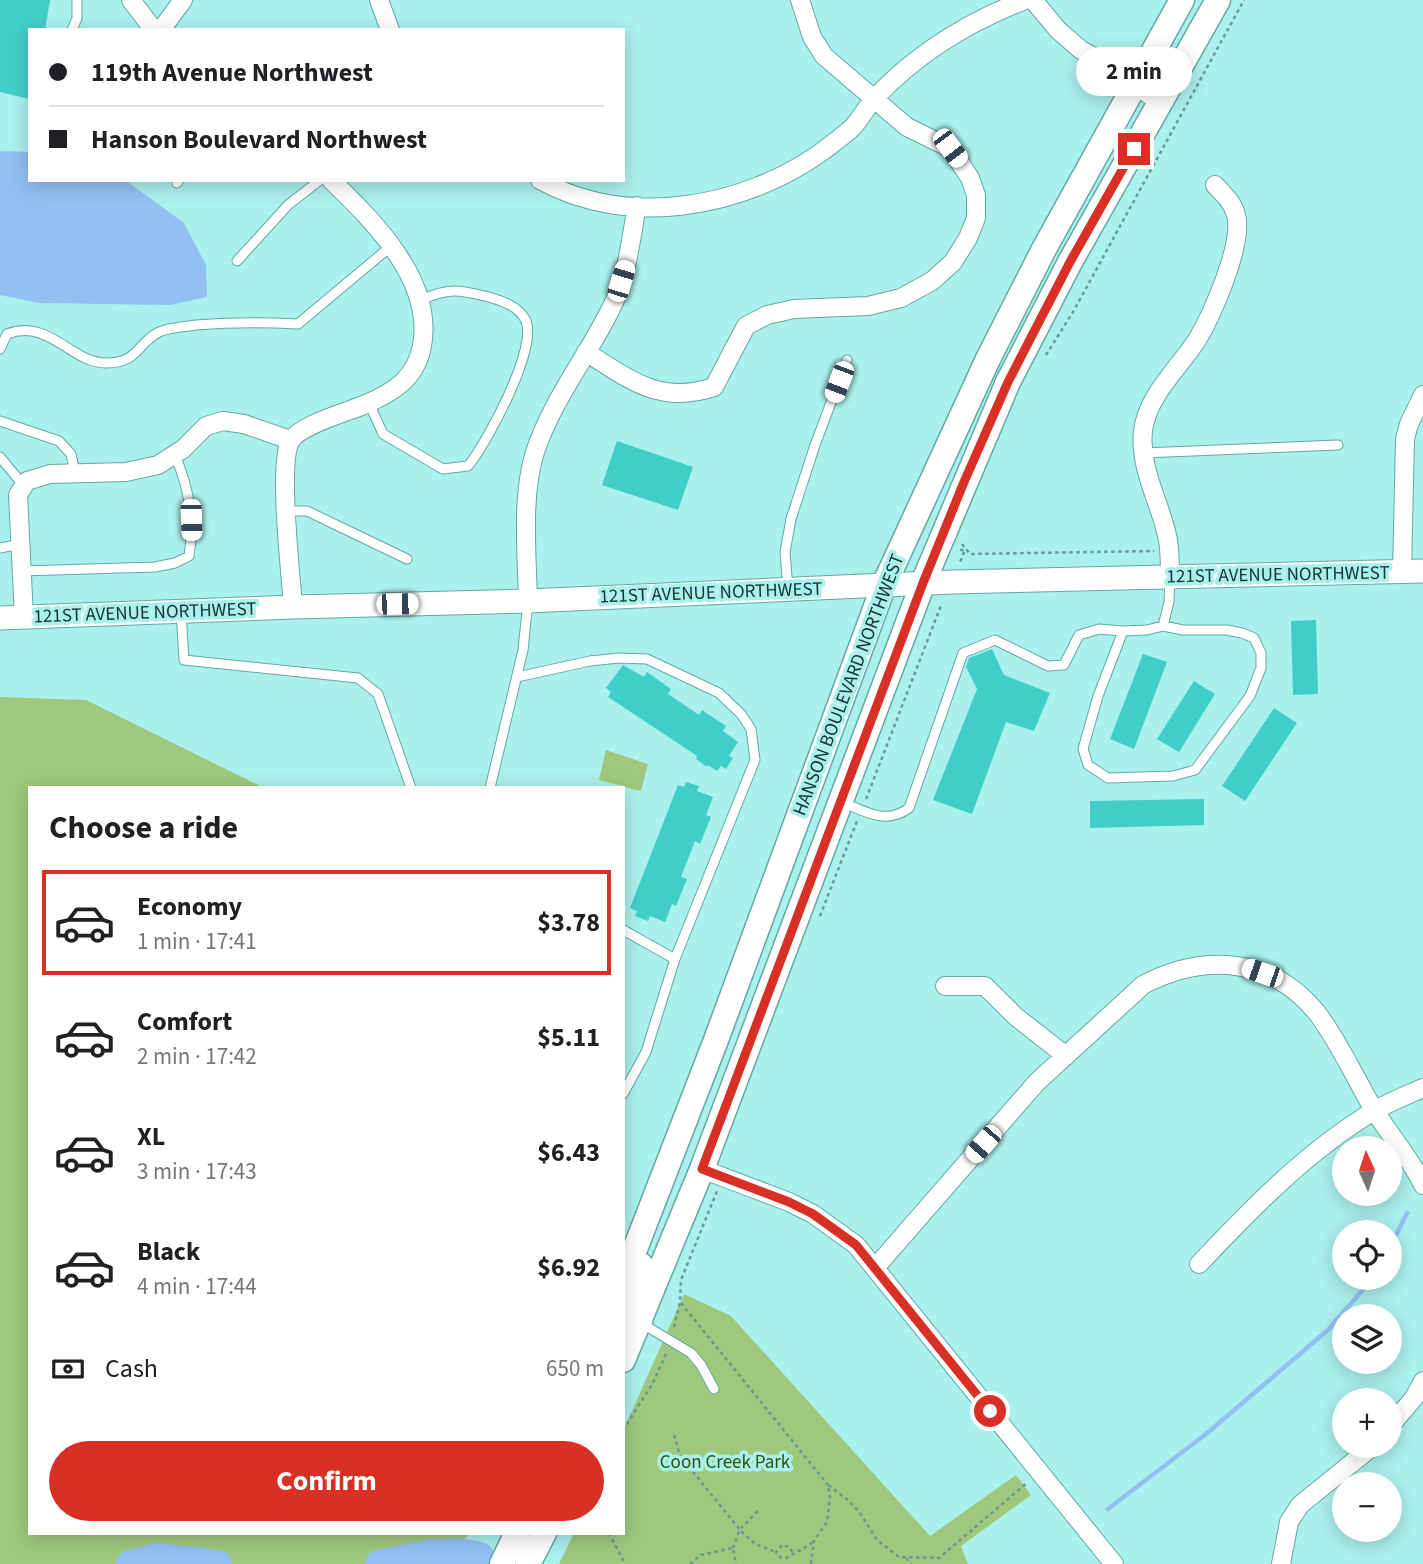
<!DOCTYPE html>
<meta charset="utf-8">
<style>
:root{--surface:#fff;--page:#f2f2f2;--text:#202124;--muted:#757577;--line:#e0e0e0;--accent:#d93025}
body{margin:0;font-family:"Source Sans 3",sans-serif;background:var(--page);color:var(--text);height:100vh;display:flex;flex-direction:column;font-size:26px;white-space:nowrap}
*{box-sizing:border-box;margin:0}
p{font-size:23px;color:var(--muted)}
.icon{flex:none;width:38px;height:38px;fill:none;stroke:currentColor;stroke-width:2;stroke-linecap:round;stroke-linejoin:round}
.map{position:relative;flex:1;overflow:hidden}
.panel{position:absolute;left:28px;top:786px;width:597px;height:749px;display:flex;flex-direction:column;background:var(--surface);border-radius:0px;box-shadow:0 4px 18px #0003}
.panel>*{flex:none}
.guide{position:absolute;left:28px;top:28px;width:597px;height:154px;border-radius:0px;box-shadow:0 4px 18px #0003;display:grid;align-content:center;height:154px;padding:0 21px;background:var(--surface)}
.needle{width:46px;rotate:357deg}
.fabs{position:absolute;left:1332px;top:1136px;display:grid;gap:14px}
.fabs a{display:grid;place-items:center;width:70px;height:70px;border-radius:50%;background:var(--surface);box-shadow:0 4px 18px #0003;font-size:35px}
.end{position:absolute;width:32px;height:32px;margin:-16px;border:9px solid #d93025;background:#fff;box-shadow:0 0 0 4px #fff}
.from{border-radius:50%}
.bubble{position:absolute;height:49px;border-radius:24px;background:var(--surface);box-shadow:0 4px 18px #0003;font-size:23px;font-weight:700;line-height:49px;text-align:center}
.car{position:absolute;width:21px;height:42px;margin:-21px -10px;border-radius:9px;box-shadow:0 0 5px 2px #0007;background:linear-gradient(#fff 24%,#345 0 40%,#fff 0 76%,#345 0 86%,#fff 0)}
.guide b{display:flex;align-items:center;gap:24px;height:66px;font-size:26px}
.guide b+b{border-top:2px solid var(--line)}
.guide i{width:18px;height:18px;background:var(--text)}
ul{padding:0;list-style:none}
li{display:flex;align-items:center;gap:21px;height:105px;margin:0 14px 10px;padding:0 7px;border:4px solid transparent;border-radius:0px}
li div{flex:1}
li b{display:block;font-size:26px}
li em{font-style:normal;font-weight:700}
li.current{border-color:var(--accent)}
li>.icon{width:63px;height:63px;stroke-width:1.5}
h2{padding:0 21px;font-size:32px;line-height:84px}
.pay{display:flex;align-items:center;gap:18px;height:77px;padding:0 21px;font-size:26px}
.pay p{margin-inline-start:auto}
.primary-button{display:flex;gap:14px;margin-top:auto;padding:14px 21px}
.primary-button a{flex:1;height:80px;border-radius:42px;background:var(--accent);color:#fff;font-size:28px;font-weight:700;line-height:80px;text-align:center}
.map>svg:first-child{display:block}
.green{fill:#9fc87d}
.water{fill:#92c0f3}
.lines{fill:none;stroke-linecap:round;stroke-linejoin:round}
.stream{stroke:#92c0f3;stroke-width:4.5}
.river{stroke:#92c0f3;stroke-width:28}
.building{fill:#41cec9}
.service-casing{stroke:#63a8a5;stroke-width:11}
.minor-casing{stroke:#63a8a5;stroke-width:20}
.tertiary-casing{stroke:#63a8a5;stroke-width:25}
.secondary-casing{stroke:#63a8a5;stroke-width:27}
.path{stroke:#669996;stroke-width:2.5;stroke-dasharray:3.5 3.5;stroke-linecap:butt}
.service{stroke:#fff;stroke-width:9}
.minor{stroke:#fff;stroke-width:18}
.tertiary{stroke:#fff;stroke-width:23}
.secondary{stroke:#fff;stroke-width:24}
.route{stroke:#d93025;stroke-width:9}
.labels{text-anchor:middle;dominant-baseline:central;stroke-width:7;stroke-linejoin:round;paint-order:stroke}
.street-label{font-size:19px;fill:#173432;stroke:#aaf0ec}
.park-label{font-size:19px;fill:#325305;stroke:#aaf0ec}
</style>
<div class="map">
<svg width="1423" height="1564" viewBox="0 0 1423 1564">
<rect width="100%" height="100%" fill="#aaf0ec"/>
<path class="green" d="M0,697L86,700L262,787L30,788V1533H471L436,1564H0Z
M606,750L648,764L641,791L599,780Z
M684,1294L731,1316L930,1536L1016,1475L1031,1495L961,1546L968,1564H559L574,1533H623V1431Z"/>
<path class="water" d="M0,151L30,152V180H125L184,223L206,265L207,297L170,305L39,303L0,295Z"/>
<g class="lines">
<path class="stream" d="M1390,1247L1407,1213
M1108,1509L1206,1434L1328,1330L1373,1278"/>
<path class="river" d="M130,1564L156,1557L218,1564
M379,1564C412,1557 446,1547 480,1556"/>
</g>
<path class="building" d="M0,0H50L45,30H30V99L0,92Z
M617,441L693,467L678,510L602,485Z
M1316,620L1318,694L1293,695L1291,621Z
M992,649L1004,675L1050,693L1034,731L1006,722L972,814L933,800L977,689L966,667L969,658Z
M1143,654L1167,662L1134,749L1110,739Z
M623,665L644,677L647,672L671,689L668,694L699,715L702,710L726,726L723,731L738,742L729,756L733,758L726,769L721,766L717,771L708,765L707,767L696,759L697,756L608,697L611,692L606,688Z
M1194,681L1215,694L1179,752L1157,739Z
M1274,708L1297,723L1245,801L1222,786Z
M686,782L699,786L697,791L713,797L706,815L711,817L700,844L695,841L681,877L687,879L676,906L672,904L665,922L650,916L648,921L635,916L637,911L630,908L678,785L684,787Z
M1204,799V825L1090,828V801Z"/>
<g class="lines">
<defs>
<path id="service" d="M72,30L77,18V0
M177,183L179,180
M237,261L288,205L320,180
M0,349L7,334C49,318 71,363 106,363C139,363 137,343 159,332C170,327 184,327 196,325C232,322 262,322 298,324L390,247
M369,403L383,434L443,469L468,466C487,443 540,345 525,319C518,306 502,301 489,297C459,290 450,287 421,300
M0,421L59,441L71,454L75,473
M1143,453L1338,445
M0,457L24,486
M287,511H307L407,559
M0,548L20,544
M21,571L155,567L175,563L189,556C195,520 189,489 175,455
M788,589L785,552L791,519L815,445L847,360
M181,611L184,660L358,678L378,694L411,788
M1163,626L1183,630H1227L1242,633L1254,638L1261,653V668L1250,696L1195,770L1173,776L1108,778L1088,765L1083,749L1098,696L1123,631L1147,630Z
M1163,626L1169,602L1170,579
M517,677L590,661L619,658L647,659L719,693L741,714L751,729L755,760L675,959L646,1052L623,1094
M490,788L523,650L528,601
M842,802C866,812 886,825 909,808L963,653L995,640L1048,666L1064,665L1079,635L1099,629L1123,631
M623,930L675,959
M641,1323L691,1353L701,1365L714,1389"/>
<path id="minor" d="M131,0L150,25L158,30
M379,0L390,30
M1033,0L1058,30L1081,50L1115,69L1160,103
M161,30L183,0
M540,180C628,229 744,208 823,151C832,144 843,136 852,128C861,119 866,107 875,98C917,53 968,22 1025,0
M586,352C630,380 660,405 714,387L746,326L767,315L794,309L868,306L901,298L932,281L953,262L968,238L976,218V195L970,178L950,148L907,127L824,56L812,37L800,0
M1402,572L1405,439L1409,424L1423,395
M1170,577C1170,565 1170,552 1168,540C1161,503 1139,470 1143,431C1147,396 1178,369 1197,340C1212,315 1244,243 1236,215C1233,202 1223,194 1215,185
M528,601C527,555 521,496 535,452C554,395 591,353 615,300C628,271 631,237 637,206
M293,607C291,575 278,465 290,442C298,425 348,412 366,404C394,392 416,378 422,346C434,280 374,222 331,180
M24,617L18,495L27,481L50,474L126,472L158,465L183,449L206,426L223,421L244,424L290,440
M945,986H985L1015,1016L1066,1056
M702,1169L789,1202L813,1214L856,1245L1114,1564
M1199,1264C1252,1208 1307,1151 1374,1111C1389,1102 1407,1095 1423,1088
M875,1268L1037,1082L1143,985C1204,953 1272,957 1317,1013C1336,1037 1355,1077 1371,1105C1387,1132 1410,1157 1423,1185
M1390,1426L1414,1398L1423,1381
M1281,1564L1289,1522L1300,1505L1373,1446"/>
<path id="tertiary" d="M0,618L293,607L528,601L952,582L1423,571"/>
<path id="secondary" d="M623,1280L716,1040L884,585L988,359L1044,249L1182,0
M640,1322C618,1304 632,1287 641,1265
M623,1360L702,1169L923,583L1008,382L1070,262L1218,0
M502,1564L517,1533
M528,1564L544,1533"/>
</defs>
<use href="#service" class="service-casing"/>
<use href="#minor" class="minor-casing"/>
<use href="#tertiary" class="tertiary-casing"/>
<use href="#secondary" class="secondary-casing"/>
<path class="path" d="M1046,355L1073,312L1244,0
M962,544L970,554L1154,551
M960,550H965L960,562
M866,799L942,603
M820,916L857,821
M681,1303L828,1485
M674,1327L680,1302L681,1280L717,1191
M623,1430L653,1383L666,1354
M674,1435L680,1456L741,1531L755,1544L776,1552
M609,1533L625,1564
M733,1548L740,1529L758,1511
M792,1552L790,1547L782,1545L776,1552L781,1558H786C795,1552 805,1549 814,1541
M906,1558L911,1564
M690,1564L701,1555L733,1548L736,1564
M811,1564L814,1541L827,1522L830,1497L828,1485L848,1500L860,1513L877,1540L899,1557L939,1558L1028,1482"/>
<use href="#service" class="service"/>
<use href="#minor" class="minor"/>
<use href="#tertiary" class="tertiary"/>
<use href="#secondary" class="secondary"/>
</g>
<g class="lines">
<path class="route" d="M990,1411L856,1245L813,1214L789,1202L702,1169L923,583L964,482L1008,382L1070,262L1134,149"/>
</g>
<g class="labels">
<g class="street-label">
<text transform="translate(1278 575) rotate(-1)">121ST AVENUE NORTHWEST</text>
<text transform="translate(711 593) rotate(-2)">121ST AVENUE NORTHWEST</text>
<text transform="translate(145 613) rotate(-2)">121ST AVENUE NORTHWEST</text>
<text transform="translate(849 685) rotate(-69)">HANSON BOULEVARD NORTHWEST</text>
</g>
<g class="park-label">
<text x="725" y="1462">Coon Creek Park</text>
</g>
</g>
</svg>
<div class="fabs">
<a><svg class="needle" viewBox="-14 -14 28 28"><path d="M0-13l5 13h-10z" fill="#e53935"/><path d="M0 13l5-13h-10z" fill="#757577"/></svg></a>
<a><svg class="icon" aria-label="locate" viewBox="0 0 24 24"><circle cx="12" cy="12" r="6"/><path d="M12 2v4M12 18v4M2 12h4M18 12h4"/></svg></a>
<a><svg class="icon" aria-label="layers" viewBox="0 0 24 24"><path d="M12 4l9 5-9 5-9-5zM3 14l9 5 9-5"/></svg></a>
<a>+</a>
<a>−</a>
</div>
<i class="end from" style="left:990px;top:1411px"></i>
<i class="end" style="left:1134px;top:149px"></i>
<div class="bubble" style="left:1076px;top:47px;width:116px">2 min</div>
<i class="car" style="left:950px;top:148px;rotate:143deg"></i>
<i class="car" style="left:621px;top:281px;rotate:17deg"></i>
<i class="car" style="left:839px;top:382px;rotate:201deg"></i>
<i class="car" style="left:191px;top:520px;rotate:178deg"></i>
<i class="car" style="left:397px;top:604px;rotate:89deg"></i>
<i class="car" style="left:1262px;top:973px;rotate:289deg"></i>
<i class="car" style="left:983px;top:1144px;rotate:221deg"></i>
<div class="guide">
<b><i class="from"></i>119th Avenue Northwest</b>
<b><i></i>Hanson Boulevard Northwest</b>
</div>
<section class="panel">
<h2>Choose a ride</h2>
<ul>
<li class="current"><svg class="icon" aria-label="car" viewBox="0 0 24 24"><path d="M5 17H2v-5l4-1 3-4h7l3 4 3 1v5h-3M9 17h6M6 11h13"/><circle cx="7" cy="17" r="2"/><circle cx="17" cy="17" r="2"/></svg><div><b>Economy</b><p>1 min · 17:41</p></div><em>$3.78</em></li>
<li><svg class="icon" aria-label="car" viewBox="0 0 24 24"><path d="M5 17H2v-5l4-1 3-4h7l3 4 3 1v5h-3M9 17h6M6 11h13"/><circle cx="7" cy="17" r="2"/><circle cx="17" cy="17" r="2"/></svg><div><b>Comfort</b><p>2 min · 17:42</p></div><em>$5.11</em></li>
<li><svg class="icon" aria-label="car" viewBox="0 0 24 24"><path d="M5 17H2v-5l4-1 3-4h7l3 4 3 1v5h-3M9 17h6M6 11h13"/><circle cx="7" cy="17" r="2"/><circle cx="17" cy="17" r="2"/></svg><div><b>XL</b><p>3 min · 17:43</p></div><em>$6.43</em></li>
<li><svg class="icon" aria-label="car" viewBox="0 0 24 24"><path d="M5 17H2v-5l4-1 3-4h7l3 4 3 1v5h-3M9 17h6M6 11h13"/><circle cx="7" cy="17" r="2"/><circle cx="17" cy="17" r="2"/></svg><div><b>Black</b><p>4 min · 17:44</p></div><em>$6.92</em></li>
</ul>
<div class="pay"><svg class="icon" aria-label="cash" viewBox="0 0 24 24"><path d="M3 7h18v10H3z"/><circle cx="12" cy="12" r="2"/></svg>Cash<p>650 m</p></div>
<div class="primary-button"><a>Confirm</a></div>
</section>
</div>
